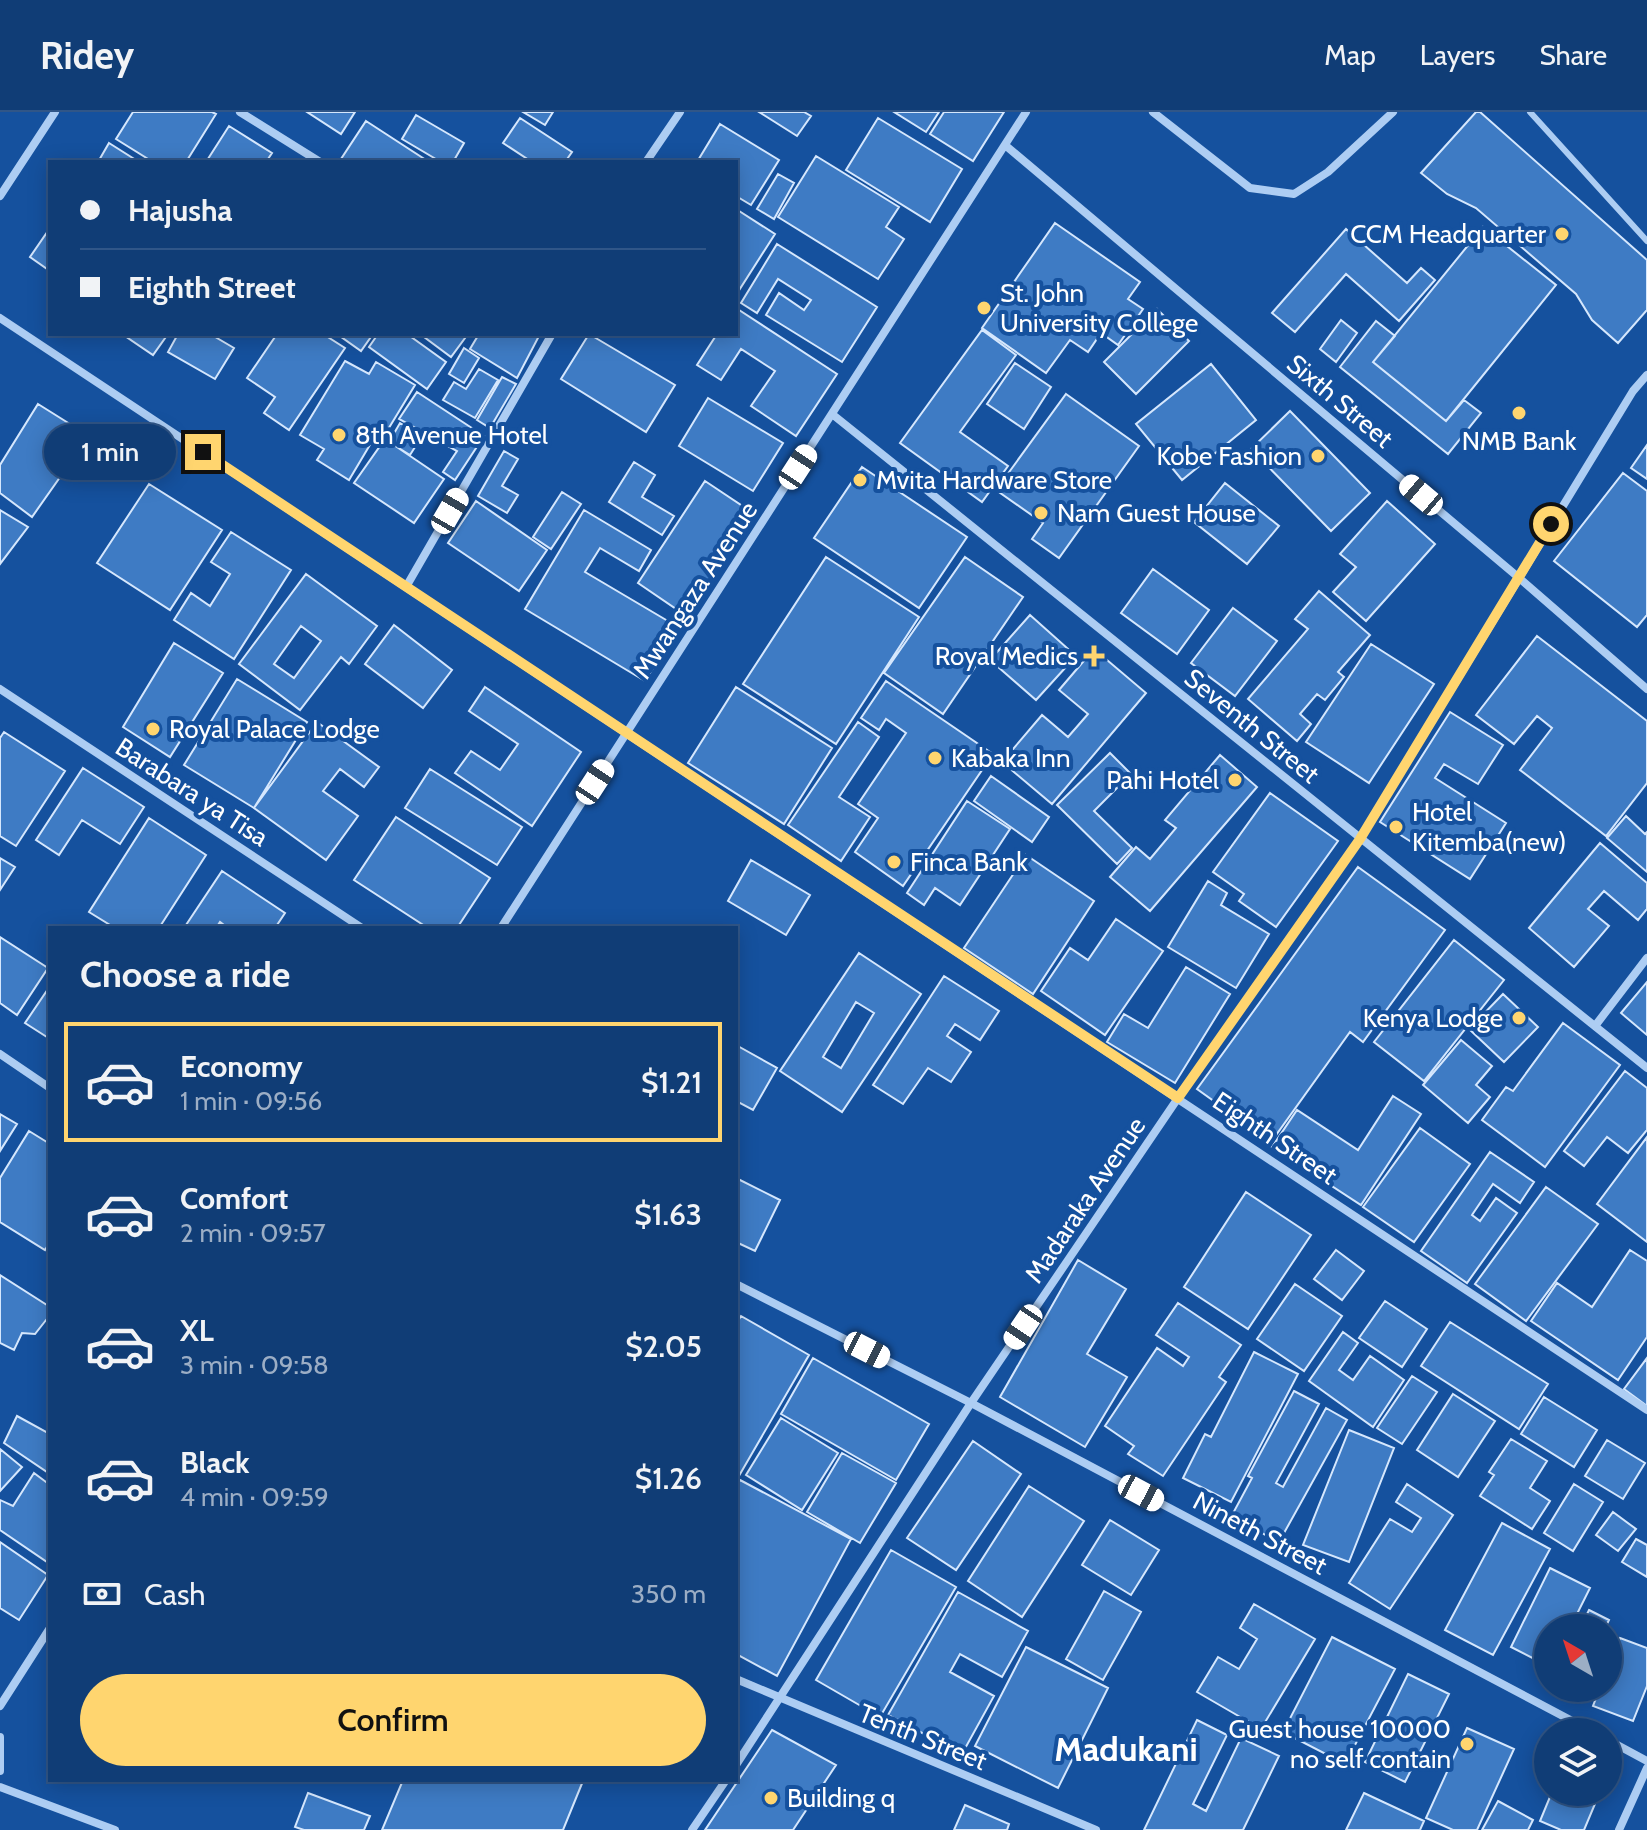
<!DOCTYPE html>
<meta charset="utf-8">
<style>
:root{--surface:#103d76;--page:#19447b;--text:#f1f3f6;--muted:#9caec5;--line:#305688;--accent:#ffd56f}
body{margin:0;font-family:Cabin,sans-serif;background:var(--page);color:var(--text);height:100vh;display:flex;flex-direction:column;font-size:30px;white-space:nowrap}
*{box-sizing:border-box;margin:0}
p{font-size:26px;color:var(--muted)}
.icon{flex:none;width:44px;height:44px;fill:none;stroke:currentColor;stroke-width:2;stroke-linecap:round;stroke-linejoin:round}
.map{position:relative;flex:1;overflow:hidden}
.drawer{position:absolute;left:48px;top:814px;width:690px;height:856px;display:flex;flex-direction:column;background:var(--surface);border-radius:0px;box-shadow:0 4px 20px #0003,0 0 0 2px var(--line)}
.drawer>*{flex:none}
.guide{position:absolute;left:48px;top:48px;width:690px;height:176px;border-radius:0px;box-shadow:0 4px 20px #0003,0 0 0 2px var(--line);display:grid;align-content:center;height:176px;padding:0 32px;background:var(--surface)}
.needle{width:52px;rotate:321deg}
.controls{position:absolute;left:1534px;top:1502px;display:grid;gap:16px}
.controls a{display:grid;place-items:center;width:88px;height:88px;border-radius:50%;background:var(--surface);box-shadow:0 4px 20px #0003,0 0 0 2px var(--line);font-size:40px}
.end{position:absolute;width:36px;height:36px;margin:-18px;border:10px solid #ffd56f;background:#111;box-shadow:0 0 0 4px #111}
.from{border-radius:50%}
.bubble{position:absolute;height:56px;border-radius:28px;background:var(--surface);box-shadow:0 4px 20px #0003,0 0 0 2px var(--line);font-size:26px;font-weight:600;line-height:56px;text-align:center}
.car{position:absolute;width:24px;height:48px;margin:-24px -12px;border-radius:10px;box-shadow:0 0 6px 2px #0007;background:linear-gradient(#fff 24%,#345 0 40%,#fff 0 76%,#345 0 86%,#fff 0)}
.guide b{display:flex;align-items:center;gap:28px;height:76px;font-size:30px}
.guide b+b{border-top:2px solid var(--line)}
.guide i{width:20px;height:20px;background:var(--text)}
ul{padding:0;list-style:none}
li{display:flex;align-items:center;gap:24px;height:120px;margin:0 16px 12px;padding:0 16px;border:4px solid transparent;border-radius:0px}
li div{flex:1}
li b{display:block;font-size:30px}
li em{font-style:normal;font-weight:600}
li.on{border-color:var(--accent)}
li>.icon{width:72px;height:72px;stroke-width:1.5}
h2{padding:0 32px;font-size:36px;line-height:96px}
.pay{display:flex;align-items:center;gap:20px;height:88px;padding:0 32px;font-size:30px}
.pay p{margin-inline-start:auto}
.primary-button{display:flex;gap:16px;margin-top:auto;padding:16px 32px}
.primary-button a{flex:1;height:92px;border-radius:48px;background:var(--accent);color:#111;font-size:32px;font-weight:600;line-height:92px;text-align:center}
header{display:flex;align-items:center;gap:48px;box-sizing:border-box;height:112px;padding:0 40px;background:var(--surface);border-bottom:2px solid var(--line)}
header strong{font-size:38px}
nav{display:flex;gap:44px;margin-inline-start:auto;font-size:28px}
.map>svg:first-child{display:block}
.building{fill:#3e7bc4;stroke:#d5e7fd;stroke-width:2;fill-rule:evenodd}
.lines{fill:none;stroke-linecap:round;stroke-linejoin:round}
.lane{stroke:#adcdf3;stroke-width:6}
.street{stroke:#adcdf3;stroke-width:8}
.route{stroke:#ffd56f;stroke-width:10}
.poi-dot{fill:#ffd56f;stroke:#15519e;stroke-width:3}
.labels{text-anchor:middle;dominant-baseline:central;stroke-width:8;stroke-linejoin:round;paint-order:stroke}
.poi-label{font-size:26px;fill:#fff;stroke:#15519e;text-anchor:start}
.street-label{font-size:26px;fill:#fff;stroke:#15519e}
.district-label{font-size:34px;font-weight:bold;fill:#fff;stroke:#15519e}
</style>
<header>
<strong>Ridey</strong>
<nav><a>Map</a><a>Layers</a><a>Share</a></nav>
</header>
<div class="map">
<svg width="1647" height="1718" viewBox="0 0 1647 1718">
<rect width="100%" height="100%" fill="#15519e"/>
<path class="building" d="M133,0H212L216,2L186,50H153L116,27Z
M307,0H355L341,22Z
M523,0H553L545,13Z
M759,0H804L811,4L797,24Z
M894,0H939L926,20Z
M944,0H1004L973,49L930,22Z
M1476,0H1480L1647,148V198L1618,231L1592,208L1576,182L1476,96L1447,82L1421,61Z
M416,3L464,31L453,50H441L402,27Z
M520,6L572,40L565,50H532L503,31Z
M878,6L962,57L930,110L846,58Z
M366,9L429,50H346L341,47Z
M720,12L779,48L751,93L736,84V50H697Z
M229,14L272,41L266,50H206Z
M109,31L139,50H98Z
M816,44L899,95L886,115L904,127L878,167L778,105Z
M778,62L794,71L774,107L757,97Z
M736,97L775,122L736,183Z
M1055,111L1140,170L1128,187L1143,197L1118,233L1101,221L1088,240L1070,228L1046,261L982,216Z
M1483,115L1556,173L1446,309L1373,250Z
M50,116V159L30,145Z
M1346,117L1407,171L1421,156L1435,168L1399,209L1346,162L1295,220L1272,201Z
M777,132L877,195L842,250L766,203L779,181L804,198L811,188L778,167L757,201L741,191Z
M736,196L837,262L796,324L751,294L775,259L741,237L721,268L697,253L717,222H736Z
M1157,197L1189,229L1136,282L1104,250Z
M1341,208L1357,221L1336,250L1320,237Z
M1376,209L1395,224L1373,250L1446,309L1464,288L1481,301L1448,342L1340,255Z
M982,218L1016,243L960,320L1008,354L982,390L900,331Z
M122,222H168L153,243Z
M178,222H210L234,236L215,267L168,240Z
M277,222H323L345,236L289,318L264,301L275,285L247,266Z
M337,222H373L361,239Z
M378,222H407L446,250L427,277L369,235Z
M420,222H468L451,245Z
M479,222H537L539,224L517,266L470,237Z
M589,222L675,273L646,320L561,267Z
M464,236L479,246L464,271L449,262Z
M345,249L369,262L376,250L415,273L384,324L377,321L349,368L317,348L324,337L300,323Z
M1015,251L1051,275L1024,317L987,292Z
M1211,252L1256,308L1182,368L1136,312Z
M479,257L498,268L475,306L443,288L454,270L466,277Z
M502,265L516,272L490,316L477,308Z
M417,280L484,324L455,368L443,360L457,339L399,307Z
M1066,282L1139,334L1059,446L1032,427L1043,411L996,378Z
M708,286L783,331L753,379L679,334Z
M38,292L89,324L32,405L0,381V353Z
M1290,299L1370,381L1331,419L1251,337Z
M400,311L422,324L410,343L389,330Z
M385,327L444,367L414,411L354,371Z
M1647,333V367L1631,356Z
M504,339L518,347L502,374L518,383L507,401L478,384Z
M634,350L655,363L642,385L674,404L662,423L609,390Z
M862,355L967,425L919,496L814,426Z
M1623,361L1647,379V503L1637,515L1554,449Z
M705,369L753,401L685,503L638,471Z
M1225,371L1279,414L1247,452L1194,410Z
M149,372L222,418L170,498L97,451Z
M562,380L581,392L551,437L533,425Z
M476,389L547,438L519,479L448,431Z
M1387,389L1435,432L1366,509L1333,480L1356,455L1340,442Z
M0,398L28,415L0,452Z
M584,398L651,438L639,459L600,436L585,460L678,515L645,569L525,497Z
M231,420L291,458L234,547L174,508L191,481L210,494L230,462L211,450Z
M826,445L919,505L836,632L743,572Z
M965,445L1023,485L943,602L884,561Z
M1153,457L1209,498L1177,542L1121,501Z
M306,462L377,514L349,552L341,545L300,598L239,552ZM301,514L321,529L294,566L274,552Z
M1319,479L1370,523L1338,560L1344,565L1325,588L1317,582L1300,602L1311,612L1297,629L1248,587L1308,517L1295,507Z
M1233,496L1277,529L1235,584L1191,551Z
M1030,503L1076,544L1036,588L990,548Z
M394,513L452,558L423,596L365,552Z
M1537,524L1647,609V671L1606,724L1520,658L1552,616L1537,604L1514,632L1476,603Z
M174,531L223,561L170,645L123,615Z
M1371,532L1434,572L1369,671L1306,630Z
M1094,537L1146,581L1052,692L1002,650L1042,603L1068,625L1088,602L1059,578Z
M237,567L307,610L254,696L184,653Z
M886,569L993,642L903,774L855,740L878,706L858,692L906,621L886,607L879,618L861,606Z
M485,575L581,640L532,714L455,661L471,639L500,658L518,632L469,599Z
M736,575L832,636L784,712L688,651Z
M1450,600L1503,633L1478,672L1444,652L1435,666L1506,711L1470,767L1380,710Z
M317,610L379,655L364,675L340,657L323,679L358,704L326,748L254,696Z
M858,610L879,625L839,685L870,705L841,749L788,713Z
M4,620L65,659L16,734L0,724V626Z
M1110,641L1131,662L1094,699L1132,736L1117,752L1057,693Z
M1220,643L1257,675L1150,799L1110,765L1136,735L1150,747L1176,716L1165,708Z
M83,656L144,695L120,732L82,708L59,743L36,728Z
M430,657L522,715L497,753L405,696Z
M991,664L1049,705L1032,730L974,689Z
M1270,681L1338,729L1276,815L1239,789L1244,782L1213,760Z
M967,689L1010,717L960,793L935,776L924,793L907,781Z
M1626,704L1645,722L1647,720V760L1607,726Z
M396,705L490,766L457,816H428L354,768Z
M149,706L206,743L159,816H115L89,800Z
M1600,731L1647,771V797L1638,808L1604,779L1588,797L1609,814L1574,855L1529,816Z
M1026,743L1094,789L1033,882L964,836Z
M0,746L15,755L0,778Z
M751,748L810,783L786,823L728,789Z
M1358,755L1445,818L1363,930L1350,920L1271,1030L1197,977Z
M222,759L285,801L275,816H228L220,810L216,816H184Z
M1208,769L1227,781L1221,793L1269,822L1236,876L1168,835Z
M1116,807L1163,839L1105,923L1041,879L1070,836L1088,848Z
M0,825L48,856L17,903L0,891Z
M1454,828L1504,868L1424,969L1374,930Z
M859,841L921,882L842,1000L780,959ZM856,890L874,901L841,956L823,945Z
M1186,855L1230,882L1175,971L1107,930L1124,902L1148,916Z
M944,864L999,899L980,928L955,912L947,924L971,940L951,970L928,956L903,992L873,973Z
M1647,870V923L1621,901Z
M50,874V927L25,911Z
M1503,882L1538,915L1504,950L1469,917Z
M1563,911L1620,953L1545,1055L1482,1008L1506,975L1513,979Z
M1461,928L1492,954L1476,973L1490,985L1468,1011L1423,973Z
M736,933L777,956L753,998L736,989Z
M1625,959L1647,976V1018L1628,1041L1607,1025L1584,1054L1564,1039Z
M1393,984L1421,1002L1361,1093L1272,1035L1297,998L1358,1038Z
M0,1002L17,1012L0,1039Z
M1420,1016L1470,1052L1414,1130L1363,1095Z
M29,1019L50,1032V1130L45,1138L0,1110V1066Z
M1647,1025V1130L1597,1092Z
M1490,1040L1534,1070L1520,1091L1493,1072L1472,1103L1480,1109L1496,1086L1517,1101L1467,1171L1421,1139Z
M736,1066L780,1088L755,1139L736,1130Z
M1546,1075L1598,1112L1526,1209L1475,1172Z
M1246,1080L1311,1123L1248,1217L1184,1175Z
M1336,1138L1364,1159L1342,1188L1314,1167Z
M1630,1138L1647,1149V1225L1618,1268L1531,1209L1557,1171L1592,1195Z
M1078,1148L1126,1177L1087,1242L1127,1265L1085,1335L1000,1285Z
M0,1163L50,1195V1203L35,1222L22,1221L14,1238L0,1231Z
M1295,1172L1342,1204L1304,1259L1257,1227Z
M1385,1189L1427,1217L1402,1255L1359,1226Z
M1178,1191L1241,1233L1219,1265L1226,1270L1163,1364L1128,1342L1134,1334L1105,1314L1157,1236L1183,1254L1189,1245L1156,1223Z
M741,1204L809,1243L736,1369V1212Z
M1450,1210L1548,1272L1519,1317L1421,1254Z
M1343,1220L1358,1231L1339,1258L1353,1268L1370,1244L1404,1268L1373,1315L1309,1269Z
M1254,1240L1298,1262L1231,1390L1183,1366L1205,1322L1211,1325Z
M813,1246L929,1312L896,1368L781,1302Z
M1647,1246V1294L1624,1277Z
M1412,1264L1437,1280L1402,1332L1377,1316Z
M1294,1279L1319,1292L1276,1371L1283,1375L1326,1296L1347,1308L1279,1430L1231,1405L1252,1366L1248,1364Z
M1453,1282L1495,1309L1458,1365L1417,1338Z
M1544,1285L1597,1318L1574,1355L1521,1322Z
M17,1304L50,1322V1362L4,1331Z
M781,1306L838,1341L802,1398L746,1363Z
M1349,1318L1394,1336L1349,1450L1303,1433Z
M1511,1327L1547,1349L1530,1376L1550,1389L1532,1417L1480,1384L1494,1363L1489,1360Z
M1607,1328L1645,1351L1623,1387L1585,1364Z
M973,1329L1021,1362L956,1458L907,1426Z
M0,1337L22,1355L0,1379Z
M842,1341L896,1371L860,1431L807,1400Z
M34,1361L50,1373V1452L0,1418V1388L13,1394Z
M740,1368L851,1427L777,1564L736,1542V1376Z
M1407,1372L1453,1403L1390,1497L1349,1471L1390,1407L1412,1420L1421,1406L1396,1390Z
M1574,1372L1603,1390L1573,1439L1544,1421Z
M1029,1374L1084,1409L1022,1505L968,1469Z
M1613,1400L1636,1417L1618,1439L1596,1423Z
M1110,1408L1159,1438L1131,1483L1082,1453Z
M1502,1411L1550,1437L1493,1543L1445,1518Z
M1636,1427L1647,1433V1465L1622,1450Z
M0,1430L48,1463L19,1508L0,1496Z
M891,1438L956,1475L880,1605L816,1568Z
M1550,1456L1590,1476L1570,1516H1548V1554L1511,1535Z
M1104,1479L1141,1500L1103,1568L1066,1547Z
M958,1480L1028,1519L1002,1565L960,1542L950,1560L994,1584L962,1642L888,1603Z
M1254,1492L1315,1527L1261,1617L1197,1580L1218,1545L1239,1557L1257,1527L1240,1516Z
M1589,1498L1609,1508L1605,1516H1580Z
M1332,1525L1395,1557L1345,1652L1283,1620Z
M1620,1526L1647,1536V1574L1633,1609L1593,1594L1600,1576H1608V1557Z
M1026,1535L1108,1576L1058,1676L975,1634Z
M1408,1562L1449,1582L1405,1670L1365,1650Z
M1573,1576H1596L1592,1584Z
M1197,1608L1227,1623L1193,1692L1206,1699L1241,1626L1279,1644L1243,1718H1144Z
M1467,1616L1514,1637L1477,1718H1453L1426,1706Z
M772,1618L836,1653L793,1718H705Z
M403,1668H580L583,1669L563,1718H382Z
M1552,1680H1600L1584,1718H1561L1540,1709Z
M308,1681L370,1704L364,1718H304L295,1715Z
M1364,1681L1424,1709L1420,1718H1346Z
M1498,1689L1533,1708L1528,1718H1482Z
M965,1693L1009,1712L1007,1718H954Z"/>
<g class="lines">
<path class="lane" d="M1530,0L1647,129"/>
<path class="street" d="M240,0L320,50
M1153,0L1250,76L1294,82L1328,60L1393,0
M1005,33L1518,465L1647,577
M646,50L680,0
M0,84L55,0
M0,206L1647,1298
M832,302L1647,956
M406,475L552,222
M0,577L362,816
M501,816L1026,0
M1595,914L1647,846
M0,942L50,976
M736,1172L971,1291L1593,1620
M736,1567L1096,1718
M0,1594L50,1516
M0,1625V1659
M1608,1628L1647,1649
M736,1653L971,1291L1178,986L1360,727L1633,279L1647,263
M0,1675L115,1718
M692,1718L726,1668
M1619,1718L1647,1656"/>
</g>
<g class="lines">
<path class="route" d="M203,340L1178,986L1360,727L1551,412"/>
</g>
<g class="poi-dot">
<circle cx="1562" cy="122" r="8"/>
<circle cx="984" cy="196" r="8"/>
<circle cx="1519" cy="301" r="8"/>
<circle cx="339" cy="323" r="8"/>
<circle cx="1318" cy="344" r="8"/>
<circle cx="860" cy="368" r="8"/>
<circle cx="1041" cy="401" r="8"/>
<path d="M1090 532h8v8h8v8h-8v8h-8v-8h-8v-8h8z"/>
<circle cx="153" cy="617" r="8"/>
<circle cx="935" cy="646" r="8"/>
<circle cx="1235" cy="668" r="8"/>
<circle cx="1396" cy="715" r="8"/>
<circle cx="894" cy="750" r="8"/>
<circle cx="1519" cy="906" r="8"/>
<circle cx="1467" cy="1632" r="8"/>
<circle cx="771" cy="1686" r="8"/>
</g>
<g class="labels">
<g class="poi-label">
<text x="1546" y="122" text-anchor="end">CCM Headquarter</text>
<text x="1000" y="181">St. John<tspan x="1000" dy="30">University College</tspan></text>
<text x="355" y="323">8th Avenue Hotel</text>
<text x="1519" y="329" text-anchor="middle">NMB Bank</text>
<text x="1302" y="344" text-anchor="end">Kobe Fashion</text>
<text x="876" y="368">Mvita Hardware Store</text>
<text x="1057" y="401">Nam Guest House</text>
<text x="1078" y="544" text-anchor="end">Royal Medics</text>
<text x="169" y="617">Royal Palace Lodge</text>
<text x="951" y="646">Kabaka Inn</text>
<text x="1219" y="668" text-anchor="end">Pahi Hotel</text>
<text x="1412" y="700">Hotel<tspan x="1412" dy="30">Kitemba(new)</tspan></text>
<text x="910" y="750">Finca Bank</text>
<text x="1503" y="906" text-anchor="end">Kenya Lodge</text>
<text x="1451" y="1617" text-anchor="end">Guest house 10000<tspan x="1451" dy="30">no self contain</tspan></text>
<text x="787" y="1686">Building q</text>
</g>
<g class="street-label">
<text transform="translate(1340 289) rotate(40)">Sixth Street</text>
<text transform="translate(695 478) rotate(-57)">Mwangaza Avenue</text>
<text transform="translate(1252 614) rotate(39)">Seventh Street</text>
<text transform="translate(192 680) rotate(33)">Barabara ya Tisa</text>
<text transform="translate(1275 1026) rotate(34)">Eighth Street</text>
<text transform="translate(1085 1088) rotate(-56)">Madaraka Avenue</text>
<text transform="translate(1260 1421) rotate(28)">Nineth Street</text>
<text transform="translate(923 1625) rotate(22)">Tenth Street</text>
</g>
<g class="district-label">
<text x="1126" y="1637">Madukani</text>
</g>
</g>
</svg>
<div class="controls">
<a><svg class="needle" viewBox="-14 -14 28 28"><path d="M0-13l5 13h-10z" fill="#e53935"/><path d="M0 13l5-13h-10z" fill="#9caec5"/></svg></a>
<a><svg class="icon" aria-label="layers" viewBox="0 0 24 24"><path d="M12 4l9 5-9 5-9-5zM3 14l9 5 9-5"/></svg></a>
</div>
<i class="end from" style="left:1551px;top:412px"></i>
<i class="end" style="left:203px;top:340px"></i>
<div class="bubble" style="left:44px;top:312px;width:132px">1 min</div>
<i class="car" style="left:798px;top:355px;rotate:33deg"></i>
<i class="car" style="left:1421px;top:383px;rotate:310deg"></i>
<i class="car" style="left:450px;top:399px;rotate:30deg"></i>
<i class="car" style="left:595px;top:670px;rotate:33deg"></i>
<i class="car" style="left:1023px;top:1215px;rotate:214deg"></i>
<i class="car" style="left:867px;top:1238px;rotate:117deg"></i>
<i class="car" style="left:1141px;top:1381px;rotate:118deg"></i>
<div class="guide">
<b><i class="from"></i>Hajusha</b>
<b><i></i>Eighth Street</b>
</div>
<section class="drawer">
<h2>Choose a ride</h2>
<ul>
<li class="on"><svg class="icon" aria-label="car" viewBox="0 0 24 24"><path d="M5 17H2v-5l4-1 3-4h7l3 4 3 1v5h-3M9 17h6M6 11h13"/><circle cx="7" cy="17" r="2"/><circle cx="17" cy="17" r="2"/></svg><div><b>Economy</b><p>1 min · 09:56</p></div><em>$1.21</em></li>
<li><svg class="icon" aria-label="car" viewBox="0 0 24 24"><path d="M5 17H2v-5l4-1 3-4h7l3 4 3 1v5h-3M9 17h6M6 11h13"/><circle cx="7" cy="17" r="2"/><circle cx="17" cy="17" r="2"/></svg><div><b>Comfort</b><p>2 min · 09:57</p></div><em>$1.63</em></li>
<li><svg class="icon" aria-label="car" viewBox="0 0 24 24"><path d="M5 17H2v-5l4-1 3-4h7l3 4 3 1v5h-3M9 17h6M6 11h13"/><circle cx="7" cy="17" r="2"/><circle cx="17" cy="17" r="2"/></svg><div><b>XL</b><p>3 min · 09:58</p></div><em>$2.05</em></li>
<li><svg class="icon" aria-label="car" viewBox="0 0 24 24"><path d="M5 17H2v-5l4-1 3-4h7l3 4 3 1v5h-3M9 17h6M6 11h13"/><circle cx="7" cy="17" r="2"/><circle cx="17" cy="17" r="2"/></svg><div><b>Black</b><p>4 min · 09:59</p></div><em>$1.26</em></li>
</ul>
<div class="pay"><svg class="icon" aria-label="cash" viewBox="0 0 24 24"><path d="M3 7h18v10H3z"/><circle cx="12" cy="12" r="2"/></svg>Cash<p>350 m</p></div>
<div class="primary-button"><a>Confirm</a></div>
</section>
</div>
